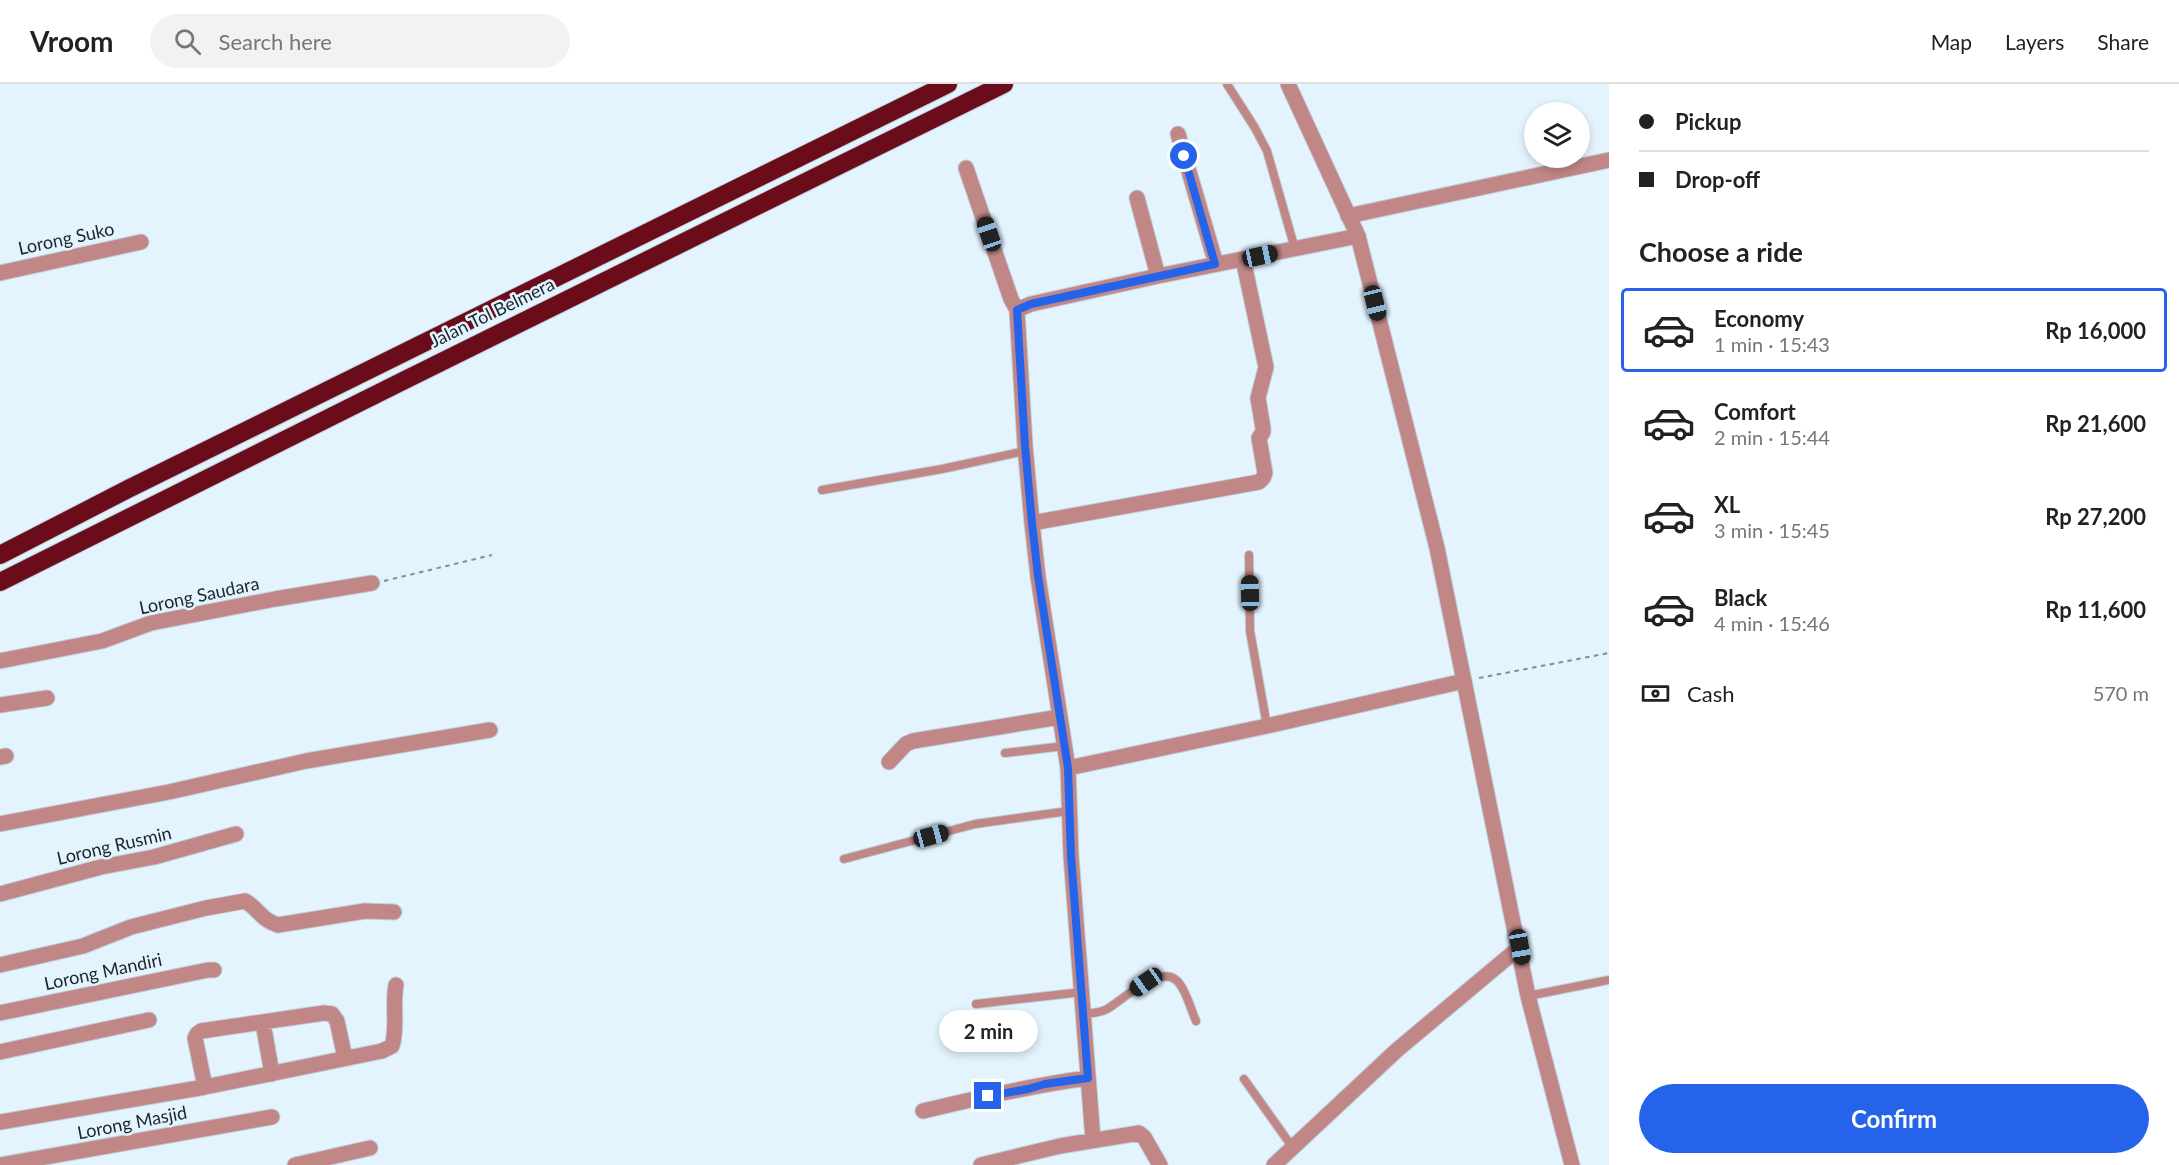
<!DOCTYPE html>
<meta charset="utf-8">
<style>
:root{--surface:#fff;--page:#f2f2f2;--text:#222;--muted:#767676;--line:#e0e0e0;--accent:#2563eb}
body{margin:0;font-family:Lato,sans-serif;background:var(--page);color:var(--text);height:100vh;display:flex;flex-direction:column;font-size:22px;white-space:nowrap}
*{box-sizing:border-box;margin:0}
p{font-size:20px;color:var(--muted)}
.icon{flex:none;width:33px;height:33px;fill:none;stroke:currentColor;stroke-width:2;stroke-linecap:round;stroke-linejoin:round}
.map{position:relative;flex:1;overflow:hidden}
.panel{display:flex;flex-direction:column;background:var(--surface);width:570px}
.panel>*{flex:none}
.top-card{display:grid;align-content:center;height:132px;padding:0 30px;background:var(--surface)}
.buttons{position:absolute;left:1524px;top:18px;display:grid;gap:12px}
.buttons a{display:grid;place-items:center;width:66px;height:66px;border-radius:50%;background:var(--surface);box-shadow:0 3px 9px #0003;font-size:30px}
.end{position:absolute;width:27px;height:27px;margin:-14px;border:8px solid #2563eb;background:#fff;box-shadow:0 0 0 3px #fff}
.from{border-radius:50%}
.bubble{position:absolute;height:42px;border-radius:21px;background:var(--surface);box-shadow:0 3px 9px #0003;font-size:20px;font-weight:700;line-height:42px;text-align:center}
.car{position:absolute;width:18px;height:36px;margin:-18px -9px;border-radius:8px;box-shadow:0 0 4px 2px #0007;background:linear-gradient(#222 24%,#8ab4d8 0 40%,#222 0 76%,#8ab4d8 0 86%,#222 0)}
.top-card b{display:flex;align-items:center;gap:21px;height:57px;font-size:22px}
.top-card b+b{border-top:2px solid var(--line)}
.top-card i{width:15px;height:15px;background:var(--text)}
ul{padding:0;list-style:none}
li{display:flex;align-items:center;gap:18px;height:84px;margin:0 12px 9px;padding:0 18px;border:3px solid transparent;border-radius:6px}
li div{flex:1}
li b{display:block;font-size:22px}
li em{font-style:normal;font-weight:700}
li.on{border-color:var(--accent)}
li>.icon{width:54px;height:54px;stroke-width:1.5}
h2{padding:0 30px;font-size:27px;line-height:72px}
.pay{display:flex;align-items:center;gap:15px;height:66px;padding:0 30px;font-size:22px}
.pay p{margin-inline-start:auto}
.cta{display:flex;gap:12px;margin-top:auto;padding:12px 30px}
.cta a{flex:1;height:69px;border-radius:36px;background:var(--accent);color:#fff;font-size:24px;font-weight:700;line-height:69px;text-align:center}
header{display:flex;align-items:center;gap:36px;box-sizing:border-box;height:84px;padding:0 30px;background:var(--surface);border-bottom:2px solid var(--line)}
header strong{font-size:28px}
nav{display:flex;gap:33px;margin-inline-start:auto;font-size:21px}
.search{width:420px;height:54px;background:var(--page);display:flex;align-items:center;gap:15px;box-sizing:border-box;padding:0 21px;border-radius:33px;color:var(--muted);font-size:22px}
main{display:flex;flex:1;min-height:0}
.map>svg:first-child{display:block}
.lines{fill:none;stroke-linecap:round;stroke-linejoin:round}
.service-casing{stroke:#c0cfd8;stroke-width:10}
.minor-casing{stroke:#c0cfd8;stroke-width:17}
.tertiary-casing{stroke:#c0cfd8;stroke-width:17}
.motorway-casing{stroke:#c0cfd8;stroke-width:20}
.path{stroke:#818e96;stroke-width:2;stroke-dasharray:4.5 4.5;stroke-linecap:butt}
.service{stroke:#c18786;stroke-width:8}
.minor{stroke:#c18786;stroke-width:15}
.tertiary{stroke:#c18786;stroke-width:15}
.motorway{stroke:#6b0c1a;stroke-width:18}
.route{stroke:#2563eb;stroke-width:8}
.labels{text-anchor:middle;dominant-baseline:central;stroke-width:5;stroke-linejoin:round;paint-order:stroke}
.street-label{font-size:18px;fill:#1b252b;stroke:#e4f4fe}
</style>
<header>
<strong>Vroom</strong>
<div class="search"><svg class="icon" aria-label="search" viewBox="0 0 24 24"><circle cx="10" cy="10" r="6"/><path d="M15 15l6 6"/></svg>Search here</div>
<nav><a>Map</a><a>Layers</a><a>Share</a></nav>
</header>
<main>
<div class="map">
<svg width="1609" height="1081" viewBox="0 0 1609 1081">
<rect width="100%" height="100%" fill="#e4f4fe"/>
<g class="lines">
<defs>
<path id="service" d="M1227,0L1255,44L1267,67L1295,165
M822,406L942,385L1025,367
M1249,471L1250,547L1267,642
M1005,669L1064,662
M844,775L975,740L1069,727
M1528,912L1609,896
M976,920L1082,908
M1084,930C1092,929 1100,929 1107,925C1123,916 1162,877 1179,899C1187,909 1191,926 1196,937
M1244,995L1293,1064"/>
<path id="minor" d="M1178,50L1216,180
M966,84L1011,215L1017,226
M1137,114L1158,192
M1348,132L1609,76
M0,189L141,158
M1032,439L1259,398L1263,394L1265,389L1259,354L1263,348V344L1258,314L1266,283L1243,175
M0,577L102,557L151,539L275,515L372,499
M0,621L47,614
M0,673L6,672
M889,678L906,660L913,657L1060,633
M1068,684L1267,642L1464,597
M0,740L169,708L306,677L490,646
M0,810L101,783L154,773L236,750
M0,881L83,862L131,843L206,824L245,817C259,825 261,836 278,841L365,827L394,828
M0,929L208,886H214
M263,939L272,990
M0,968L149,936
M205,1003L195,954L197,950L201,947L324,929L332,930L337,937L345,974
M923,1027C977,1014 1033,1001 1088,994
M0,1038L205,1003L382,967L392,962C398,944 392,921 396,901
M1093,1056L1071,772L1068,684L1038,493L1032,439L1025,362L1017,226L1031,220L1158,192L1358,152
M0,1081L272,1033
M295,1081L370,1064
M981,1081L1060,1062L1139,1049L1144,1053L1160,1081
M1274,1081L1397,966L1520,863"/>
<path id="tertiary" d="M1288,0L1358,152L1437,464L1528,912L1572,1081"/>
<path id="motorway" d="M0,471L128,405L948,0
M0,498C334,331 669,164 1004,0"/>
</defs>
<use href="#service" class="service-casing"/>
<use href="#minor" class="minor-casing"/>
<use href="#tertiary" class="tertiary-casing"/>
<use href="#motorway" class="motorway-casing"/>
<path class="path" d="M384,497L492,471
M1479,594L1609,569"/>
<use href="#service" class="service"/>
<use href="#minor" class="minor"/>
<use href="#tertiary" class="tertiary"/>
<use href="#motorway" class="motorway"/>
</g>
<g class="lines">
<path class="route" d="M988,1012L1028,1005L1045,1000L1088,994L1071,772L1068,684L1038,492L1032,439L1025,362L1017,226L1031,220L1215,180L1184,72"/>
</g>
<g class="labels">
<g class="street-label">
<text transform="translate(66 154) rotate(-12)">Lorong Suko</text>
<text transform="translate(492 228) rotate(-26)">Jalan Tol Belmera</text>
<text transform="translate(199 511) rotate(-12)">Lorong Saudara</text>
<text transform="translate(114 761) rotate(-13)">Lorong Rusmin</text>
<text transform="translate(103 887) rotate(-12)">Lorong Mandiri</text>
<text transform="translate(132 1038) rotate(-11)">Lorong Masjid</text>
</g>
</g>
</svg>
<div class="buttons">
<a><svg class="icon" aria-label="layers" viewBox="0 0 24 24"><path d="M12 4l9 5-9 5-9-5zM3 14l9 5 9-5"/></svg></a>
</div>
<i class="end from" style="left:1184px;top:72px"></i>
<i class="end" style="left:988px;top:1012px"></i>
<div class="bubble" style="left:939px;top:926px;width:99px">2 min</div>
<i class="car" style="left:989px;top:150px;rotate:341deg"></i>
<i class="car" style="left:1260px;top:172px;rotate:78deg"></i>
<i class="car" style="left:1375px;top:219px;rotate:166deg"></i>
<i class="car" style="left:1250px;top:509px;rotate:359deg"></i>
<i class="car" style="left:931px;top:752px;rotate:75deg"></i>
<i class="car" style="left:1520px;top:863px;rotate:170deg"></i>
<i class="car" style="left:1146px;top:898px;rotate:235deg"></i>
</div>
<section class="panel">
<div class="top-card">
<b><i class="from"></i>Pickup</b>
<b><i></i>Drop-off</b>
</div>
<h2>Choose a ride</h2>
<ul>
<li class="on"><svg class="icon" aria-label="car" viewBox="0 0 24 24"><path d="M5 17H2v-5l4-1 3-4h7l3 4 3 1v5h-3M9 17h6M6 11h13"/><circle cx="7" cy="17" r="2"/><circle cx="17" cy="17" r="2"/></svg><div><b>Economy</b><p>1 min · 15:43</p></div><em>Rp 16,000</em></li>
<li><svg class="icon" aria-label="car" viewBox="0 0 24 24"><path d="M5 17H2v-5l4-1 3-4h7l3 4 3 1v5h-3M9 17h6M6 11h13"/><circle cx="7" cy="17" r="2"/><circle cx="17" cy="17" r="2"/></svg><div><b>Comfort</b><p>2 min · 15:44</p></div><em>Rp 21,600</em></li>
<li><svg class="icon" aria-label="car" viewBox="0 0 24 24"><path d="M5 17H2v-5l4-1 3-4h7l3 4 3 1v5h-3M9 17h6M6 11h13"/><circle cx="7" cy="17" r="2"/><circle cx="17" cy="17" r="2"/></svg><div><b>XL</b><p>3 min · 15:45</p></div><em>Rp 27,200</em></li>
<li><svg class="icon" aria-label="car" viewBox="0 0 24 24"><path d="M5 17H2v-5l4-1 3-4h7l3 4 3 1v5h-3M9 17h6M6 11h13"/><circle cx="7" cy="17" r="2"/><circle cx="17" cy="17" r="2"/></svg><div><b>Black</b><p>4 min · 15:46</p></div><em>Rp 11,600</em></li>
</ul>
<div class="pay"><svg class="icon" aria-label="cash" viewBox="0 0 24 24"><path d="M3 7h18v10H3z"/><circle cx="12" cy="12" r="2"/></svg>Cash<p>570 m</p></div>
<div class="cta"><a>Confirm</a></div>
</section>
</main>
